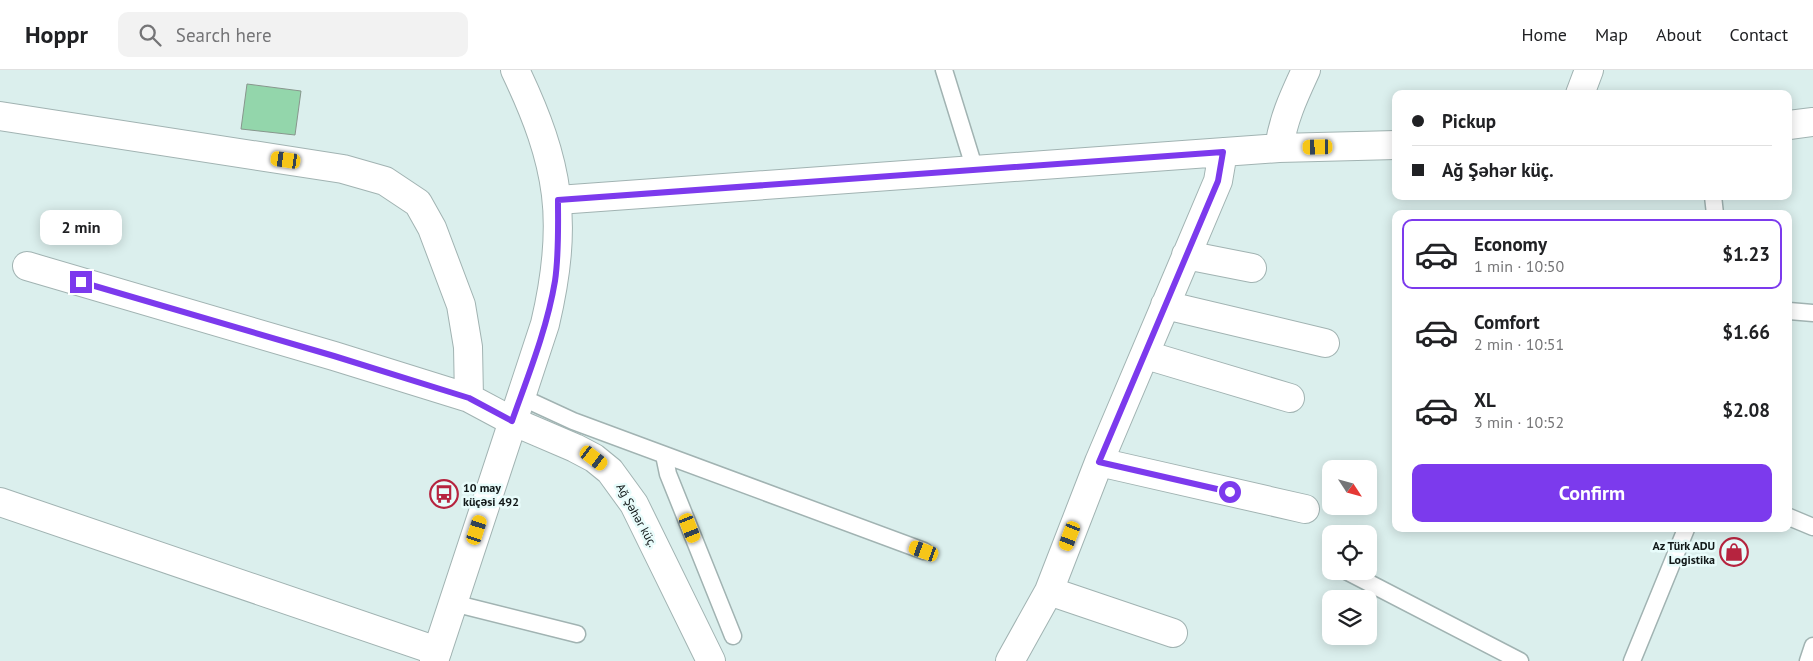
<!DOCTYPE html>
<meta charset="utf-8">
<style>
:root{--surface:#fff;--page:#f2f2f2;--text:#202124;--muted:#757577;--line:#e0e0e0;--accent:#7c3aed}
body{margin:0;font-family:"PT Sans",sans-serif;background:var(--page);color:var(--text);height:100vh;display:flex;flex-direction:column;font-size:19px;white-space:nowrap}
*{box-sizing:border-box;margin:0}
p{font-size:16px;color:var(--muted)}
.icon{flex:none;width:28px;height:28px;fill:none;stroke:currentColor;stroke-width:2;stroke-linecap:round;stroke-linejoin:round}
.map{position:relative;flex:1;overflow:hidden}
.sheet{position:absolute;left:1392px;top:140px;width:400px;height:322px;display:flex;flex-direction:column;background:var(--surface);border-radius:10px;box-shadow:0 2px 12px #0003}
.sheet>*{flex:none}
.guide{position:absolute;left:1392px;top:20px;width:400px;height:110px;border-radius:10px;box-shadow:0 2px 12px #0003;display:grid;align-content:center;height:110px;padding:0 20px;background:var(--surface)}
.needle{width:32px;rotate:126deg}
.controls{position:absolute;left:1322px;top:390px;display:grid;gap:10px}
.controls a{display:grid;place-items:center;width:55px;height:55px;border-radius:10px;background:var(--surface);box-shadow:0 2px 12px #0003;font-size:25px}
.end{position:absolute;width:22px;height:22px;margin:-11px;border:6px solid #7c3aed;background:#fff;box-shadow:0 0 0 2px #fff}
.from{border-radius:50%}
.bubble{position:absolute;height:35px;border-radius:10px;background:var(--surface);box-shadow:0 2px 12px #0003;font-size:16px;font-weight:800;line-height:35px;text-align:center}
.car{position:absolute;width:15px;height:30px;margin:-15px -8px;border-radius:6px;box-shadow:0 0 4px 1px #0007;background:linear-gradient(#f5c518 24%,#345 0 40%,#f5c518 0 76%,#345 0 86%,#f5c518 0)}
.guide b{display:flex;align-items:center;gap:18px;height:48px;font-size:19px}
.guide b+b{border-top:1px solid var(--line)}
.guide i{width:12px;height:12px;background:var(--text)}
ul{padding:9px 0 0;list-style:none}
li{display:flex;align-items:center;gap:15px;height:70px;margin:0 10px 8px;padding:0 10px;border:2px solid transparent;border-radius:10px}
li div{flex:1}
li b{display:block;font-size:19px}
li em{font-style:normal;font-weight:800}
li.on{border-color:var(--accent)}
li>.icon{width:45px;height:45px;stroke-width:1.5}
.cta{display:flex;gap:10px;margin-top:auto;padding:10px 20px}
.cta a{flex:1;height:58px;border-radius:10px;background:var(--accent);color:#fff;font-size:20px;font-weight:800;line-height:58px;text-align:center}
header{display:flex;align-items:center;gap:30px;box-sizing:border-box;height:70px;padding:0 25px;background:var(--surface);border-bottom:1px solid var(--line)}
header strong{font-size:24px}
nav{display:flex;gap:28px;margin-inline-start:auto;font-size:18px}
.search{width:350px;height:45px;background:var(--page);display:flex;align-items:center;gap:12px;box-sizing:border-box;padding:0 18px;border-radius:10px;color:var(--muted);font-size:19px}
.map>svg:first-child{display:block}
.building{fill:#93d6ab;stroke:#88968d}
.lines{fill:none;stroke-linecap:round;stroke-linejoin:round}
.lane-casing{stroke:#a1b3b2;stroke-width:19}
.street-casing{stroke:#a1b3b2;stroke-width:30}
.primary-casing{stroke:#a1b3b2;stroke-width:30}
.lane{stroke:#fff;stroke-width:16}
.street{stroke:#fff;stroke-width:28}
.primary{stroke:#fff;stroke-width:28}
.route{stroke:#7c3aed;stroke-width:6}
.labels{text-anchor:middle;dominant-baseline:central;stroke-width:5;stroke-linejoin:round;paint-order:stroke}
.poi-label{font-size:12px;font-weight:bold;fill:#111818;stroke:#e8fcfb;text-anchor:start}
.street-label{font-size:12px;fill:#111818;stroke:#e8fcfb}
</style>
<header>
<strong>Hoppr</strong>
<div class="search"><svg class="icon" aria-label="search" viewBox="0 0 24 24"><circle cx="10" cy="10" r="6"/><path d="M15 15l6 6"/></svg>Search here</div>
<nav><a>Home</a><a>Map</a><a>About</a><a>Contact</a></nav>
</header>
<div class="map">
<svg width="1813" height="591" viewBox="0 0 1813 591">
<rect width="100%" height="100%" fill="#dbefed"/>
<path class="building" d="M247,14L301,21L295,65L241,59Z"/>
<g class="lines">
<defs>
<path id="lane" d="M944,0L975,100
M1713,126L1715,144
M1789,241L1813,243
M521,327L573,351L924,481
M664,385L668,404L733,566
M1789,447L1813,457
M1346,501L1520,591
M453,533L577,564
M1632,591L1686,459
M1808,591L1813,576"/>
<path id="street" d="M1580,24L1589,0
M0,46L343,99L385,111L418,133L432,158L461,235L468,277L469,328
M1789,55L1813,52
M1279,78C1283,49 1294,26 1306,0
M558,130L1279,78L1396,75
M1186,185L1252,198
M27,196L334,286L469,328L512,351L575,378L594,388L610,401L634,434L711,591
M1165,235L1325,273
M1146,285L1290,328
M1099,392L1305,439
M0,432L437,581
M1049,521L1173,563
M1010,591L1049,521L1099,392L1218,111L1223,82"/>
<path id="primary" d="M434,591L545,254C569,152 560,94 515,0"/>
</defs>
<use href="#lane" class="lane-casing"/>
<use href="#street" class="street-casing"/>
<use href="#primary" class="primary-casing"/>
<use href="#lane" class="lane"/>
<use href="#street" class="street"/>
<use href="#primary" class="primary"/>
</g>
<g class="lines">
<path class="route" d="M81,212L334,286L469,328L512,351C528,306 547,259 555,211C559,184 558,157 558,130L1223,82L1218,111L1099,392L1230,422"/>
</g>
<defs>
<symbol id="bus-ring" viewBox="-11 -11 22 22"><circle r="9.5" fill="#e8fcfb" stroke="#b6243f" stroke-width="1.5"/><path d="M-5-6H5V4H4V6H2V4H-2V6H-4V4H-5ZM-3.5-4V0h7V-4ZM-3.5 1.2v1.5H-2V1.2ZM2 1.2v1.5H3.5V1.2Z" fill="#b6243f"/></symbol>
<symbol id="shop-ring" viewBox="-11 -11 22 22"><circle r="9.5" fill="#e8fcfb" stroke="#b6243f" stroke-width="1.5"/><path d="M-5-2.5h2.3a2.7 3.5 0 0 1 5.4 0H5L5.5 6h-11ZM-1.5-2.5h3a1.5 2.3 0 0 0-3 0Z" fill="#b6243f"/></symbol>
</defs>
<g fill-rule="evenodd">
<use href="#bus-ring" x="428" y="408" width="32" height="32"/>
<use href="#shop-ring" x="1718" y="466" width="32" height="32"/>
</g>
<g class="labels">
<g class="poi-label">
<text x="463" y="417">10 may<tspan x="463" dy="14">küçəsi 492</tspan></text>
<text x="1715" y="475" text-anchor="end">Az Türk ADU<tspan x="1715" dy="14">Logistika</tspan></text>
</g>
<g class="street-label">
<text transform="translate(637 445) rotate(61)">Ağ Şəhər küç.</text>
</g>
</g>
</svg>
<div class="controls">
<a><svg class="needle" viewBox="-14 -14 28 28"><path d="M0-13l5 13h-10z" fill="#e53935"/><path d="M0 13l5-13h-10z" fill="#757577"/></svg></a>
<a><svg class="icon" aria-label="locate" viewBox="0 0 24 24"><circle cx="12" cy="12" r="6"/><path d="M12 2v4M12 18v4M2 12h4M18 12h4"/></svg></a>
<a><svg class="icon" aria-label="layers" viewBox="0 0 24 24"><path d="M12 4l9 5-9 5-9-5zM3 14l9 5 9-5"/></svg></a>
</div>
<i class="end from" style="left:1230px;top:422px"></i>
<i class="end" style="left:81px;top:212px"></i>
<div class="bubble" style="left:40px;top:140px;width:82px">2 min</div>
<i class="car" style="left:1318px;top:77px;rotate:269deg"></i>
<i class="car" style="left:286px;top:90px;rotate:278deg"></i>
<i class="car" style="left:594px;top:388px;rotate:127deg"></i>
<i class="car" style="left:690px;top:458px;rotate:158deg"></i>
<i class="car" style="left:477px;top:460px;rotate:18deg"></i>
<i class="car" style="left:1070px;top:466px;rotate:201deg"></i>
<i class="car" style="left:924px;top:481px;rotate:290deg"></i>
<div class="guide">
<b><i class="from"></i>Pickup</b>
<b><i></i>Ağ Şəhər küç.</b>
</div>
<section class="sheet">
<ul>
<li class="on"><svg class="icon" aria-label="car" viewBox="0 0 24 24"><path d="M5 17H2v-5l4-1 3-4h7l3 4 3 1v5h-3M9 17h6M6 11h13"/><circle cx="7" cy="17" r="2"/><circle cx="17" cy="17" r="2"/></svg><div><b>Economy</b><p>1 min · 10:50</p></div><em>$1.23</em></li>
<li><svg class="icon" aria-label="car" viewBox="0 0 24 24"><path d="M5 17H2v-5l4-1 3-4h7l3 4 3 1v5h-3M9 17h6M6 11h13"/><circle cx="7" cy="17" r="2"/><circle cx="17" cy="17" r="2"/></svg><div><b>Comfort</b><p>2 min · 10:51</p></div><em>$1.66</em></li>
<li><svg class="icon" aria-label="car" viewBox="0 0 24 24"><path d="M5 17H2v-5l4-1 3-4h7l3 4 3 1v5h-3M9 17h6M6 11h13"/><circle cx="7" cy="17" r="2"/><circle cx="17" cy="17" r="2"/></svg><div><b>XL</b><p>3 min · 10:52</p></div><em>$2.08</em></li>
</ul>
<div class="cta"><a>Confirm</a></div>
</section>
</div>
